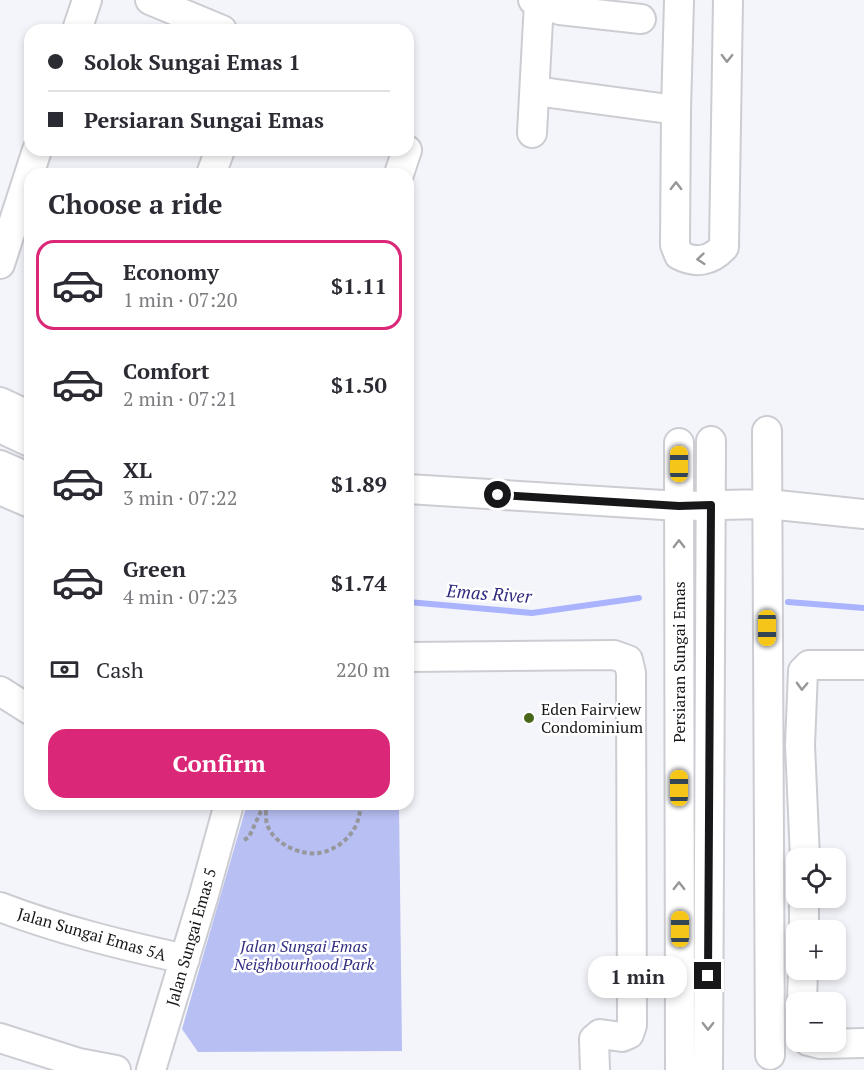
<!DOCTYPE html>
<meta charset="utf-8">
<style>
:root{--surface:#fff;--page:#f2f2f3;--text:#2b2b33;--muted:#7c7c81;--line:#e1e1e2;--accent:#db2777}
body{margin:0;font-family:"PT Serif",serif;background:var(--page);color:var(--text);height:100vh;display:flex;flex-direction:column;font-size:22px;white-space:nowrap}
*{box-sizing:border-box;margin:0}
p{font-size:20px;color:var(--muted)}
.icon{flex:none;width:33px;height:33px;fill:none;stroke:currentColor;stroke-width:2;stroke-linecap:round;stroke-linejoin:round}
.map{position:relative;flex:1;overflow:hidden}
.drawer{position:absolute;left:24px;top:168px;width:390px;height:642px;display:flex;flex-direction:column;background:var(--surface);border-radius:18px;box-shadow:0 3px 9px #0003}
.drawer>*{flex:none}
.banner{position:absolute;left:24px;top:24px;width:390px;height:132px;border-radius:18px;box-shadow:0 3px 9px #0003;display:grid;align-content:center;height:132px;padding:0 24px;background:var(--surface)}
.tools{position:absolute;left:786px;top:848px;display:grid;gap:12px}
.tools a{display:grid;place-items:center;width:60px;height:60px;border-radius:12px;background:var(--surface);box-shadow:0 3px 9px #0003;font-size:30px}
.end{position:absolute;width:27px;height:27px;margin:-14px;border:8px solid #171719;background:#fff;box-shadow:0 0 0 3px #fff}
.from{border-radius:50%}
.bubble{position:absolute;height:42px;border-radius:18px;background:var(--surface);box-shadow:0 3px 9px #0003;font-size:20px;font-weight:700;line-height:42px;text-align:center}
.car{position:absolute;width:18px;height:36px;margin:-18px -9px;border-radius:8px;box-shadow:0 0 4px 2px #0007;background:linear-gradient(#f5c518 24%,#345 0 40%,#f5c518 0 76%,#345 0 86%,#f5c518 0)}
.banner b{display:flex;align-items:center;gap:21px;height:57px;font-size:22px}
.banner b+b{border-top:2px solid var(--line)}
.banner i{width:15px;height:15px;background:var(--text)}
ul{padding:0;list-style:none}
li{display:flex;align-items:center;gap:18px;height:90px;margin:0 12px 9px;padding:0 12px;border:3px solid transparent;border-radius:18px}
li div{flex:1}
li b{display:block;font-size:22px}
li em{font-style:normal;font-weight:700}
li.selected{border-color:var(--accent)}
li>.icon{width:54px;height:54px;stroke-width:1.5}
h2{padding:0 24px;font-size:27px;line-height:72px}
.pay{display:flex;align-items:center;gap:15px;height:66px;padding:0 24px;font-size:22px}
.pay p{margin-inline-start:auto}
.cta{display:flex;gap:12px;margin-top:auto;padding:12px 24px}
.cta a{flex:1;height:69px;border-radius:18px;background:var(--accent);color:#fff;font-size:24px;font-weight:700;line-height:69px;text-align:center}
.map>svg:first-child{display:block}
.green{fill:#b8bff3}
.lines{fill:none;stroke-linecap:round;stroke-linejoin:round}
.stream{stroke:#aab3fd;stroke-width:6}
.minor-casing{stroke:#cccdd2;stroke-width:32}
.path{stroke:#97989c;stroke-width:4;stroke-dasharray:4.5 3;stroke-linecap:butt}
.minor{stroke:#fff;stroke-width:28}
.oneway{stroke:#979798}
.route{stroke:#171719;stroke-width:8}
.poi-dot{fill:#49671b;stroke:#fff;stroke-width:2}
.labels{text-anchor:middle;dominant-baseline:central;stroke-width:5;stroke-linejoin:round;paint-order:stroke}
.street-label{font-size:16px;fill:#171719;stroke:#fff}
.poi-label{font-size:16px;fill:#171719;stroke:#fff;text-anchor:start}
.park-label{font-size:16px;font-style:italic;fill:#312e81;stroke:#fff}
.water-label{font-size:18px;font-style:italic;fill:#302c80;stroke:#fff}
</style>
<div class="map">
<svg width="864" height="1070" viewBox="0 0 864 1070">
<rect width="100%" height="100%" fill="#f4f5fa"/>
<path class="green" d="M247,804H399L402,1051L198,1052L182,1029Z"/>
<g class="lines">
<path class="stream" d="M408,602L532,613L639,598
M788,602L864,608"/>
<defs>
<path id="minor" d="M150,0L222,30
M533,0L560,10L641,19
M679,0L676,110L675,245L679,255C696,264 711,261 724,247L728,0
M77,30L87,0
M535,91L676,110
M532,133L539,2
M211,174L220,150
M399,174L407,150
M0,264L37,150
M0,402L30,416
M0,428L30,442
M767,431L770,1055
M679,443L680,1070
M0,465L30,478
M408,489L679,506L768,504L864,514
M0,490L30,503
M409,657L614,655L628,660L631,673V686L632,1025L629,1034L622,1037L600,1034L594,1039L595,1070
M0,691L30,710
M805,858L800,745L803,671L809,665H864
M0,907C60,930 122,945 185,959
M804,930V897
M802,1002L803,969
M0,1038L79,1063L116,1070
M808,1041L820,1044L864,1043
M151,1070L203,898L229,804
M708,1070L711,441"/>
</defs>
<use href="#minor" class="minor-casing"/>
<path class="path" d="M269,804C267,808 265,814 266,818C267,841 299,856 319,853C343,849 362,827 360,804
M244,840L249,837L261,811L267,809"/>
<use href="#minor" class="minor"/>
</g>
<defs><path id="oneway-chevron" d="M-2-3.5L2.5 0L-2 3.5" fill="none" stroke-width="1.6" stroke-linecap="round" stroke-linejoin="round" transform="scale(1.5)"/></defs>
<g class="oneway">
<use href="#oneway-chevron" transform="translate(727 58) rotate(91)"/>
<use href="#oneway-chevron" transform="translate(676 186) rotate(-90)"/>
<use href="#oneway-chevron" transform="translate(701 259) rotate(175)"/>
<use href="#oneway-chevron" transform="translate(679 544) rotate(-90)"/>
<use href="#oneway-chevron" transform="translate(802 686) rotate(92)"/>
<use href="#oneway-chevron" transform="translate(679 886) rotate(-90)"/>
<use href="#oneway-chevron" transform="translate(708 1026) rotate(90)"/>
</g>
<g class="lines">
<path class="route" d="M498,495L679,506L711,505L708,976"/>
</g>
<circle class="poi-dot" cx="529" cy="718" r="6"/>
<g class="labels">
<g class="street-label">
<text transform="translate(679 662) rotate(-90)">Persiaran Sungai Emas</text>
<text transform="translate(92 934) rotate(16)">Jalan Sungai Emas 5A</text>
<text transform="translate(191 937) rotate(-74)">Jalan Sungai Emas 5</text>
</g>
<g class="poi-label">
<text x="541" y="709">Eden Fairview<tspan x="541" dy="18">Condominium</tspan></text>
</g>
<g class="park-label">
<text x="304" y="946">Jalan Sungai Emas<tspan x="304" dy="18">Neighbourhood Park</tspan></text>
</g>
<g class="water-label">
<text transform="translate(489 593) rotate(4)">Emas River</text>
</g>
</g>
</svg>
<div class="tools">
<a><svg class="icon" aria-label="locate" viewBox="0 0 24 24"><circle cx="12" cy="12" r="6"/><path d="M12 2v4M12 18v4M2 12h4M18 12h4"/></svg></a>
<a>+</a>
<a>−</a>
</div>
<i class="end from" style="left:498px;top:495px"></i>
<i class="end" style="left:708px;top:976px"></i>
<div class="bubble" style="left:588px;top:956px;width:99px">1 min</div>
<i class="car" style="left:679px;top:464px;rotate:0deg"></i>
<i class="car" style="left:767px;top:628px;rotate:180deg"></i>
<i class="car" style="left:679px;top:788px;rotate:0deg"></i>
<i class="car" style="left:680px;top:929px;rotate:0deg"></i>
<div class="banner">
<b><i class="from"></i>Solok Sungai Emas 1</b>
<b><i></i>Persiaran Sungai Emas</b>
</div>
<section class="drawer">
<h2>Choose a ride</h2>
<ul>
<li class="selected"><svg class="icon" aria-label="car" viewBox="0 0 24 24"><path d="M5 17H2v-5l4-1 3-4h7l3 4 3 1v5h-3M9 17h6M6 11h13"/><circle cx="7" cy="17" r="2"/><circle cx="17" cy="17" r="2"/></svg><div><b>Economy</b><p>1 min · 07:20</p></div><em>$1.11</em></li>
<li><svg class="icon" aria-label="car" viewBox="0 0 24 24"><path d="M5 17H2v-5l4-1 3-4h7l3 4 3 1v5h-3M9 17h6M6 11h13"/><circle cx="7" cy="17" r="2"/><circle cx="17" cy="17" r="2"/></svg><div><b>Comfort</b><p>2 min · 07:21</p></div><em>$1.50</em></li>
<li><svg class="icon" aria-label="car" viewBox="0 0 24 24"><path d="M5 17H2v-5l4-1 3-4h7l3 4 3 1v5h-3M9 17h6M6 11h13"/><circle cx="7" cy="17" r="2"/><circle cx="17" cy="17" r="2"/></svg><div><b>XL</b><p>3 min · 07:22</p></div><em>$1.89</em></li>
<li><svg class="icon" aria-label="car" viewBox="0 0 24 24"><path d="M5 17H2v-5l4-1 3-4h7l3 4 3 1v5h-3M9 17h6M6 11h13"/><circle cx="7" cy="17" r="2"/><circle cx="17" cy="17" r="2"/></svg><div><b>Green</b><p>4 min · 07:23</p></div><em>$1.74</em></li>
</ul>
<div class="pay"><svg class="icon" aria-label="cash" viewBox="0 0 24 24"><path d="M3 7h18v10H3z"/><circle cx="12" cy="12" r="2"/></svg>Cash<p>220 m</p></div>
<div class="cta"><a>Confirm</a></div>
</section>
</div>
